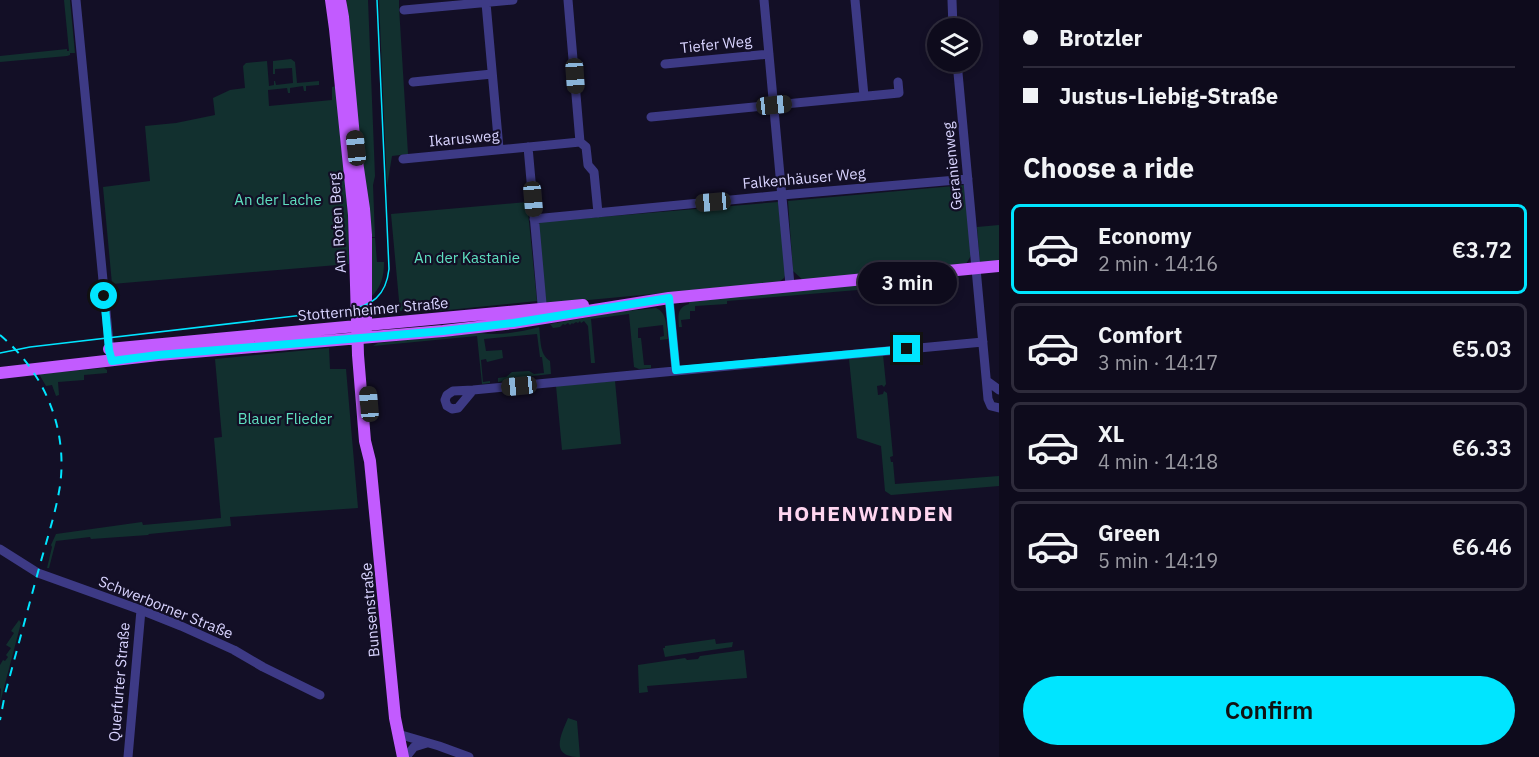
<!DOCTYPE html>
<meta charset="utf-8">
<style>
:root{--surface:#0e0b1c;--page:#171425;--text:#f1f3f6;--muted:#9b9ba3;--line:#2e2b3b;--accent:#00e5ff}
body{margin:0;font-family:"IBM Plex Sans",sans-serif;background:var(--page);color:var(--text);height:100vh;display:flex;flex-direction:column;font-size:22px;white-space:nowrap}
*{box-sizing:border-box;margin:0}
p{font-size:20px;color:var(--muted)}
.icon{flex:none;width:33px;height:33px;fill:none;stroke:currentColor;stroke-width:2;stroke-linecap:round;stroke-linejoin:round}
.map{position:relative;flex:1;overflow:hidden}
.details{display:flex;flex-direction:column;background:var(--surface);width:540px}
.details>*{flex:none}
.hud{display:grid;align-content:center;height:132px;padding:0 24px;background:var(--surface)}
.buttons{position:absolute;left:927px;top:18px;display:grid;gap:12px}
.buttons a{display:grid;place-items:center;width:54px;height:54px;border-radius:50%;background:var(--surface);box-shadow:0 3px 9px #0003,0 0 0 2px var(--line);font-size:30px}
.end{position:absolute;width:27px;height:27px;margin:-14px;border:8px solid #00e5ff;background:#111;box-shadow:0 0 0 3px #111}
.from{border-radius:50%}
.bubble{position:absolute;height:42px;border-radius:21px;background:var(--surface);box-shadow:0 3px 9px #0003,0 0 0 2px var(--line);font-size:20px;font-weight:600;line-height:42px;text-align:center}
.car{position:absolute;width:18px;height:36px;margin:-18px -9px;border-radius:8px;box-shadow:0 0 4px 2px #0007;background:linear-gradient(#222 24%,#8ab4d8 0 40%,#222 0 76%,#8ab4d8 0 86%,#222 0)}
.hud b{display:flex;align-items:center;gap:21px;height:57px;font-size:22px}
.hud b+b{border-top:2px solid var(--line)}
.hud i{width:15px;height:15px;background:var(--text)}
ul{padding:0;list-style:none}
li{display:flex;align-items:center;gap:18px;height:90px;margin:0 12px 9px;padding:0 12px;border:3px solid var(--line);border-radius:9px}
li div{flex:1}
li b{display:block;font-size:22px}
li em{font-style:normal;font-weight:600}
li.on{border-color:var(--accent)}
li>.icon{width:54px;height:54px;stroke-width:1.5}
h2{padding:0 24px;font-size:27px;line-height:72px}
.primary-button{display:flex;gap:12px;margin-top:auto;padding:12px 24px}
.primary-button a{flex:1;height:69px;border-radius:36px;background:var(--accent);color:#111;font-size:24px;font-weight:600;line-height:69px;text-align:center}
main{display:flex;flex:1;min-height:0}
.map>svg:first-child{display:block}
.green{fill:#12302f}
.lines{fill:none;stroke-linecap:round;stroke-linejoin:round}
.minor{stroke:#3d3a85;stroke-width:9}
.major{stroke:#c25bff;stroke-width:12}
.tram{stroke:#00e5ff;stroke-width:1.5}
.rail{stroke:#00e5ff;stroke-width:2;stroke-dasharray:9 8;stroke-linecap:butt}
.route{stroke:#00e5ff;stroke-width:8}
.labels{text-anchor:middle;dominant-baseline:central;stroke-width:4.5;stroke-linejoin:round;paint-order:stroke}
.street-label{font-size:15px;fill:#d9d4ff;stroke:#130f26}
.park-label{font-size:15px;fill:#5fe0c0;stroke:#130f26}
.district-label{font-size:21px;font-weight:bold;letter-spacing:1.5px;fill:#ffd6f0;stroke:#130f26}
</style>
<main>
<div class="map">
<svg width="999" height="757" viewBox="0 0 999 757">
<rect width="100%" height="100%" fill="#130f26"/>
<path class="green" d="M64,0H70L75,53H70V55L67,56L0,62V56L67,49V51H69Z
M347,0H368L375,176L373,185L375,237H371L359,151L347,12Z
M379,0H399V7L408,154L392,156L387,186Z
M291,59L295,62L297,83L319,81V85L306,86V91H304L303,86L290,88V93H288L287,88L268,90L269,106L332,100V87L336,86L348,213L349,264L112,284L103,187L150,181L145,126L176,123L215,115L213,98L230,90L245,88L243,66L246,63L267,61L269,86L274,85V81H275L276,85L293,83L292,68L275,69V74H273V61Z
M965,185L972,254L966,264L804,281L793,271L788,201Z
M527,202L537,301L438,311V308L400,311L391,214Z
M778,202L786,273L784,278L779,282L546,304L538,225L541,222Z
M999,225V261L980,263L977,227Z
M371,238H375L377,262H384C384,277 381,288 370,298Z
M958,275L959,279L893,287L727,301V304L695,306V311H690V319L681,320L682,327H679C678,316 677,307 689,304V301Z
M656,308C667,312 667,328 668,339L660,340V337L664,336L663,325L638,328V338H641L644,365H651V368L639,369L634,367L629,314L591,319L595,363H591L588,326L584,321L581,323L580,321L578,323L576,322L573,324L572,323L570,325L568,323L565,325L563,324L560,327L553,328L550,324L618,312Z
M539,327C541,339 539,354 550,361L551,374L514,378L512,380L498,382V378L506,377L512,372L529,371L534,374L544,373L542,357H540L537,334L484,339L486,351L502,350L503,358L487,362L486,359L481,360L483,382L490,381V383L482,384L477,336L373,346L378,343L480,333C500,336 520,332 539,327Z
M329,348L330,369H346L358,508L230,517L231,526L149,534L148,535L91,539L90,537L56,541L49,568H47L52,547L51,545L56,534L142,522L143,525L221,518L214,438L222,437L215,359Z
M883,355L886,384L884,387L882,385L877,386L878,395L883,394L884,391L887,393L893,456L890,457L891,462H893L895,484L999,476V486L891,495L885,491L881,446L857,438L849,359Z
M104,368L107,370V373L84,375V380L58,382L59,395L56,396L52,385L46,386L39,374Z
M615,381L621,444L562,450L556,386Z
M19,620L21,623L0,703L1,689L0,688V665L3,660L5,661L8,657L6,655L11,648L6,645L14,633L11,631Z
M715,639L716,644L733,642L732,647L665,657L663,648H665V646Z
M744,650L747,678L647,686L648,692L639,693L638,665L685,658L687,660L698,659L700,656Z
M568,718L577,721L580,757C550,757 560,737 568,718Z"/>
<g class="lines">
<path class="minor" d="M76,0L110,353
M568,0L580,142L586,147L588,165L594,172L598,213
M764,0L790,285
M855,0L864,96
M952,0L953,28
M486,3L499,149
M404,10L513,0
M957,62L988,399L991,406L999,408
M665,64L769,54
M413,82L492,74
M651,117L899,93L898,82
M528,147L543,315
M403,159L580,142
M534,219L782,195L968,179
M669,298L676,370
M987,381L999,390
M473,390L458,408L452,409L447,406L445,400L447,395L453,391L473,390L983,342
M0,549L38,573L141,610L181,626L234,650L263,667L320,695
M398,734L439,746L469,757
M128,757L141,610
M406,757L414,747L427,743"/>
<path class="major" d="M331,0L335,29L354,215L358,355L365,441L370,461L395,718L403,757
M340,0L343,17L355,148L364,209L366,235V331
M109,349L583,305
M0,373L158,355L443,331L513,323L669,298L999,266"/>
<path class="tram" d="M0,353L30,347L347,310C372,306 386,296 389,269L377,0"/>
<path class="rail" d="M0,335C44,372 68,428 60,486C56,511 48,536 41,561C29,605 17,650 5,694L0,720"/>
</g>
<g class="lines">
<path class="route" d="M104,296L109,350L112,361L158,355L443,331L513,323L669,298L676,370L907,349"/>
</g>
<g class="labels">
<g class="street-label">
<text transform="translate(716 44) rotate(-6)">Tiefer Weg</text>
<text transform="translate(464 138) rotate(-5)">Ikarusweg</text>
<text transform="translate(952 166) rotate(-96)">Geranienweg</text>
<text transform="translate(804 178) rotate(-5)">Falkenhäuser Weg</text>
<text transform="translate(337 223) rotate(-94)">Am Roten Berg</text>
<text transform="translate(373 309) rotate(-5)">Stotternheimer Straße</text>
<text transform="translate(166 607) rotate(22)">Schwerborner Straße</text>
<text transform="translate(370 610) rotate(-95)">Bunsenstraße</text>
<text transform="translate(119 682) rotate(-85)">Querfurter Straße</text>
</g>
<g class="park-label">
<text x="278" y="199">An der Lache</text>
<text x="467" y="257">An der Kastanie</text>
<text x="285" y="418">Blauer Flieder</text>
</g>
<g class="district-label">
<text x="866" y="513">HOHENWINDEN</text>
</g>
</g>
</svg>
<div class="buttons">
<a><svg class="icon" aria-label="layers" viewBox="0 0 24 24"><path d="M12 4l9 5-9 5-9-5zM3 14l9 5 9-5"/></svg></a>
</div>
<i class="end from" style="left:104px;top:296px"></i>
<i class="end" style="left:907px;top:349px"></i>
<div class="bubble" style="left:858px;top:262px;width:99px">3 min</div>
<i class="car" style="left:575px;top:76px;rotate:176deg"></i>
<i class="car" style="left:774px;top:105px;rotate:84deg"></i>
<i class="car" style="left:356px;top:148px;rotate:354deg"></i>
<i class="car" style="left:533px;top:199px;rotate:175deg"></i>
<i class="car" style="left:713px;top:202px;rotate:265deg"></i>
<i class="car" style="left:519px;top:386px;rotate:264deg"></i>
<i class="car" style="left:369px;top:404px;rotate:355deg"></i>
</div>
<section class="details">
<div class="hud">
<b><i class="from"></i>Brotzler</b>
<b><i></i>Justus-Liebig-Straße</b>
</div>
<h2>Choose a ride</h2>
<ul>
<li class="on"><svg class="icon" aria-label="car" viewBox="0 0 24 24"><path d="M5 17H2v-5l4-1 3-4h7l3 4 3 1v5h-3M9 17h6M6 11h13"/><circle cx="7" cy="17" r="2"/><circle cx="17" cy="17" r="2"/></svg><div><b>Economy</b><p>2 min · 14:16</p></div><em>€3.72</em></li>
<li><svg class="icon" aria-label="car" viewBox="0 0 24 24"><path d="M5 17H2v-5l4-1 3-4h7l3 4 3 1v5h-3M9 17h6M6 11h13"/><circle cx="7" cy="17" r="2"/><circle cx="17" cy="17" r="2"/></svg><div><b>Comfort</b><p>3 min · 14:17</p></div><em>€5.03</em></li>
<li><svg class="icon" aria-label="car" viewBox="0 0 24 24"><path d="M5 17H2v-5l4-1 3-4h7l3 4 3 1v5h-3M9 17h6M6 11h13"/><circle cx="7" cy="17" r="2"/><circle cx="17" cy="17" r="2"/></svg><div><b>XL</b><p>4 min · 14:18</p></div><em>€6.33</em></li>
<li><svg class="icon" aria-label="car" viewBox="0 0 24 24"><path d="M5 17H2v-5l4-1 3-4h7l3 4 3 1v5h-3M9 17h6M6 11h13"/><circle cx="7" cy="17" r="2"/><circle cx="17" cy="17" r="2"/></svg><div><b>Green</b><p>5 min · 14:19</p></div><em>€6.46</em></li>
</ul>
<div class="primary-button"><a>Confirm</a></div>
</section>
</main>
